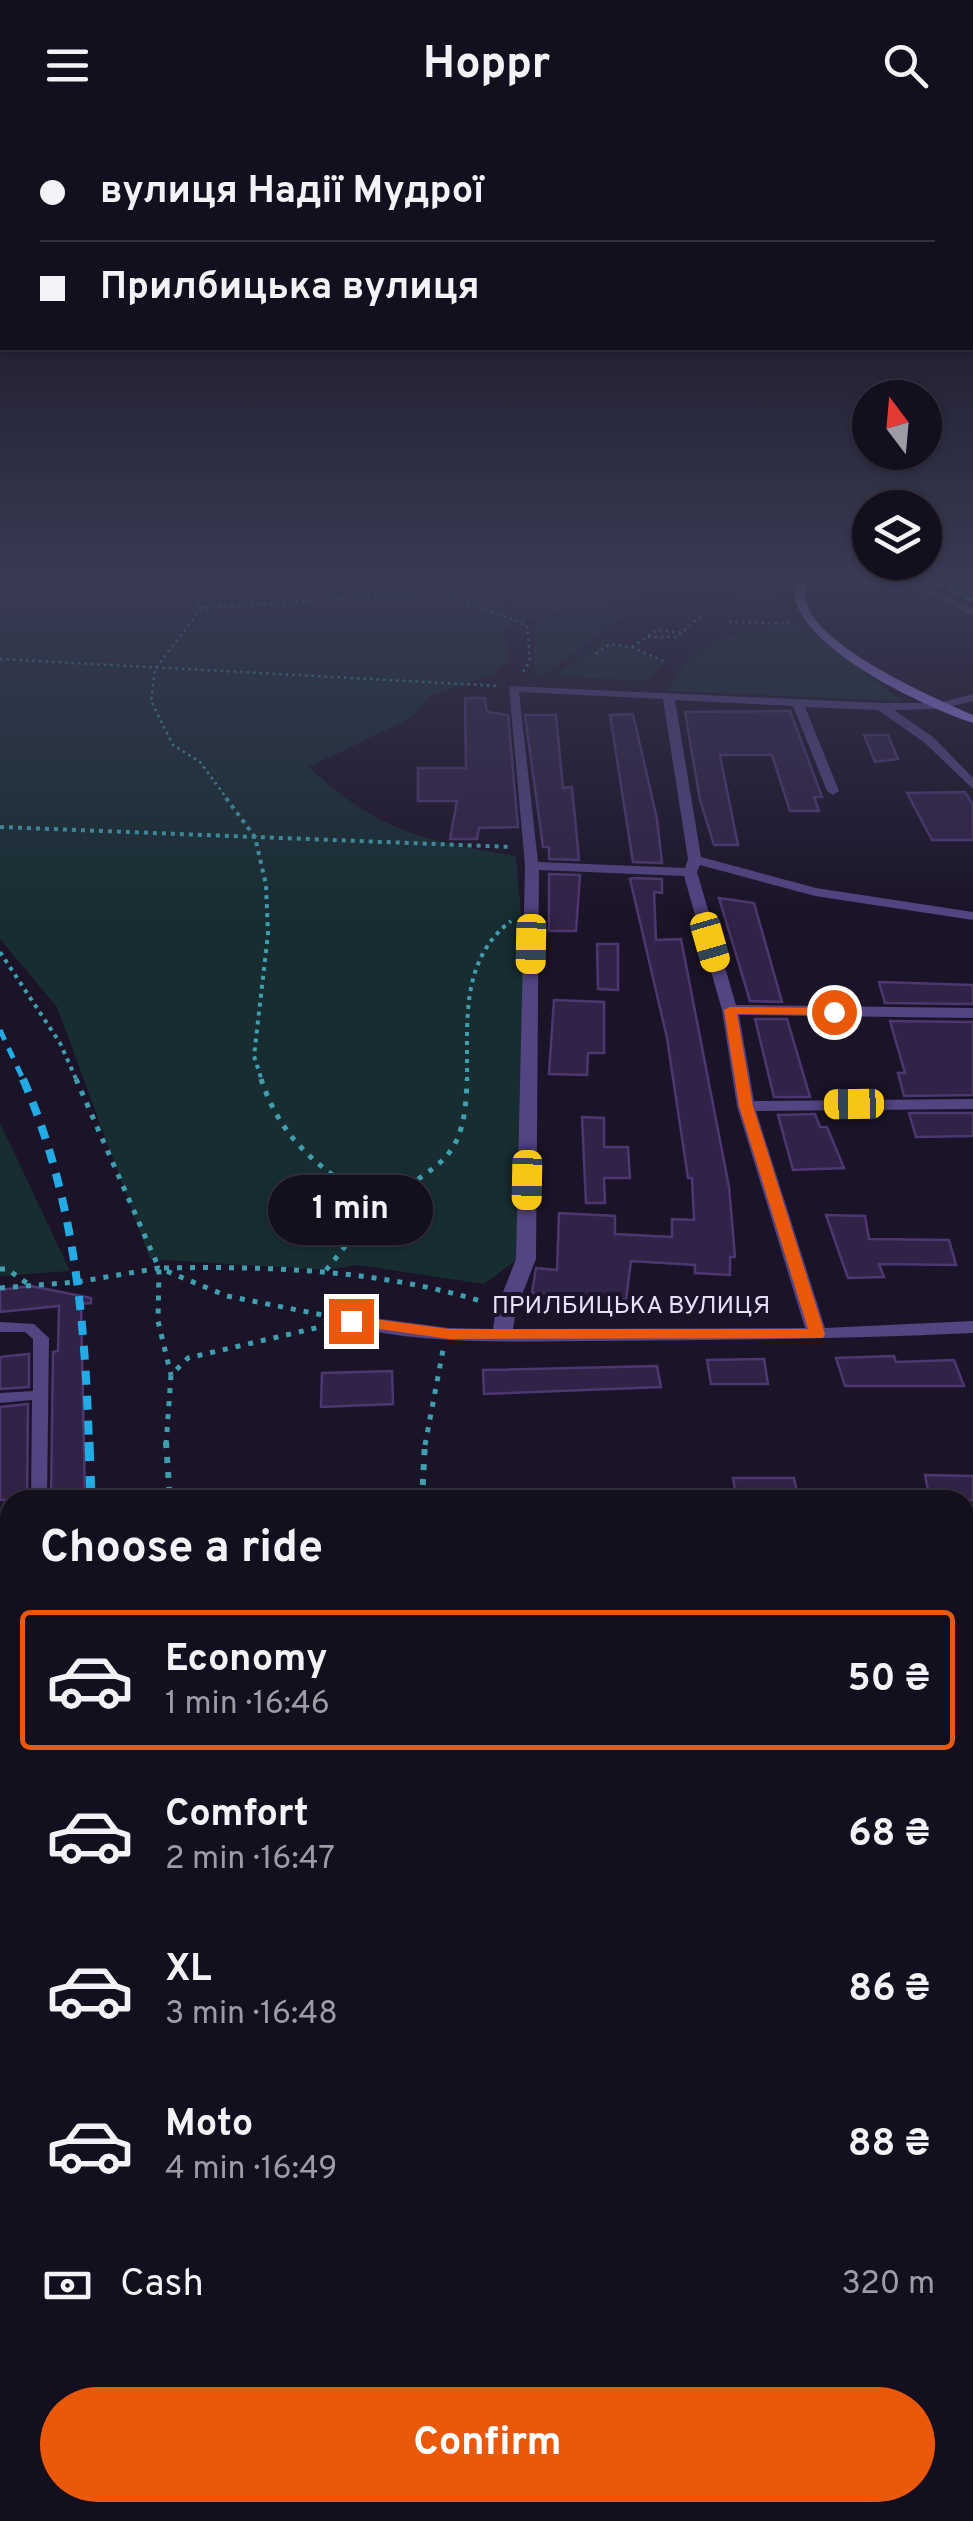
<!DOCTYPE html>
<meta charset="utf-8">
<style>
:root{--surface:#140f1e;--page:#1d1827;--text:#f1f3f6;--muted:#9d9ca4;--line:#332f3c;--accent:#ea580c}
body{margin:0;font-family:Overpass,sans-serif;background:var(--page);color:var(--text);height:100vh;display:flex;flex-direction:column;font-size:38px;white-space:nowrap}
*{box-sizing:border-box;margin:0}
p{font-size:32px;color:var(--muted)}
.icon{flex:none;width:55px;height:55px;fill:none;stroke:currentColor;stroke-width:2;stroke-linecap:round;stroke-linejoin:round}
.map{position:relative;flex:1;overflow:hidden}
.side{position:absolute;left:0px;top:1360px;width:975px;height:1032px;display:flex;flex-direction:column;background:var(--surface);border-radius:30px 30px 0 0;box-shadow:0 2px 8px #0004,0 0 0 2px var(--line)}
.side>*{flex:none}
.banner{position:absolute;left:0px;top:0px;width:975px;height:220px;box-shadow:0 2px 8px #0004,0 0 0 2px var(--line);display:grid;align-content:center;height:220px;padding:0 40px;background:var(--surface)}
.needle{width:65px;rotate:344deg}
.controls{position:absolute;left:852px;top:250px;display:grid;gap:20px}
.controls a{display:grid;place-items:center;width:90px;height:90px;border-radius:50%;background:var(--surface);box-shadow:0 2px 8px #0004,0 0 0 2px var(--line);font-size:50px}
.end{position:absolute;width:45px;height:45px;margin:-22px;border:12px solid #ea580c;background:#fff;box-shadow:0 0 0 5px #fff}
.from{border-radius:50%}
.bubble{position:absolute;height:70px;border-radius:35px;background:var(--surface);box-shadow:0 2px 8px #0004,0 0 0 2px var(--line);font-size:32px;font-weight:700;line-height:70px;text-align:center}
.car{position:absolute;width:30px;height:60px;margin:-30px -15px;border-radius:12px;box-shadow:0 0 8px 2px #0007;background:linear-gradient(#f5c518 24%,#345 0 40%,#f5c518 0 76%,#345 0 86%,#f5c518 0)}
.banner b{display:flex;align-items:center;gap:35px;height:95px;font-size:38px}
.banner b+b{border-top:2px solid var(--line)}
.banner i{width:25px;height:25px;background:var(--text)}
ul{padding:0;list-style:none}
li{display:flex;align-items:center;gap:30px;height:140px;margin:0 20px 15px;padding:0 20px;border:5px solid transparent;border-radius:10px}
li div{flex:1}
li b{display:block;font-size:38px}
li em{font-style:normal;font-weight:700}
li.selected{border-color:var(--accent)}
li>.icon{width:90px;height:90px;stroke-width:1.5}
h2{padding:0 40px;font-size:45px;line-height:120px}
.pay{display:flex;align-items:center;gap:25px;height:110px;padding:0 40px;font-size:38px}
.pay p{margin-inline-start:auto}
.primary-button{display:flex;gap:20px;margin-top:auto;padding:20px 40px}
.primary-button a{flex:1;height:115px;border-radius:60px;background:var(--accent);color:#fff;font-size:40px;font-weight:700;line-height:115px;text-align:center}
header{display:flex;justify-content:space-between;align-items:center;height:130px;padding:0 40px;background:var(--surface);font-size:45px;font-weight:700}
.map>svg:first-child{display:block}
.green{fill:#172d32}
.building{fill:#312247;stroke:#4d3770;stroke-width:2.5}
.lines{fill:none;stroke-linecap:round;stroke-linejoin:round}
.path-far4{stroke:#409fae;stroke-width:2.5;stroke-dasharray:2.5 4;stroke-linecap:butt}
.path-far3{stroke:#409fae;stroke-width:4;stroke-dasharray:4 5;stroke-linecap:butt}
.path-far2{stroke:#409fae;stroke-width:5;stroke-dasharray:5 8;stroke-linecap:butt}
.path-far1{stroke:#409fae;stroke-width:6;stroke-dasharray:6 9;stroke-linecap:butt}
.path{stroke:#409fae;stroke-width:8;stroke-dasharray:8 12;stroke-linecap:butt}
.lane{fill:#534482;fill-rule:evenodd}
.street{fill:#534482;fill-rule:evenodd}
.secondary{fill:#9a81f0;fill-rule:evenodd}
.rail-far4{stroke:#22abe4;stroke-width:4;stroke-dasharray:9 8;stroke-linecap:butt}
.rail-far3{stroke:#22abe4;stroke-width:5;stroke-dasharray:11 9;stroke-linecap:butt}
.rail-far2{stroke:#22abe4;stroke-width:8;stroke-dasharray:14 11;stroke-linecap:butt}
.rail-far1{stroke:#22abe4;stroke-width:9;stroke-dasharray:19 15;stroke-linecap:butt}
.rail{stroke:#22abe4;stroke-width:12;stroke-dasharray:24 20;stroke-linecap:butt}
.route{fill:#ea580c}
.labels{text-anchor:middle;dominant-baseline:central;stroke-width:8;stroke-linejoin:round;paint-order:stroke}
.street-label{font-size:25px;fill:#e8dffb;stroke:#1b1428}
</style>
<header><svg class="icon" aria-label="menu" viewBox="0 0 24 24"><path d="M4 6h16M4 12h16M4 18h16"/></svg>Hoppr<svg class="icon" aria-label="search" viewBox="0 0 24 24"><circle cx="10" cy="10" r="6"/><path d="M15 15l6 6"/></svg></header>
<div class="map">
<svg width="973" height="2391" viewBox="0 0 973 2391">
<rect width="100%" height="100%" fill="#1b1428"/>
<path class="green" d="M0,452H779L770,471L661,458L612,478L548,484L504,498L509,531L493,544L430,566L411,588L309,637C377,702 427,711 516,726L525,831L519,1128L484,1154L358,1135L326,1140L150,1129L57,877L0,809Z
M645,471L546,543L534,545L535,492L549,486L608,483Z
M776,495L805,498L902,571L669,561C687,512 730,505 776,495Z
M602,510L614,511L594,525L612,515L630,517L665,534L645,551L555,546Z
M0,993L70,1141L0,1146Z
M973,1858V2391H257V2382H965V1859Z"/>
<path class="building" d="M465,568H485L487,582L508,585L518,697L479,698L477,709H450L457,671H418V638H466Z
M790,581L822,667H814L819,681H790L772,625H720L738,715H714L700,670L685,582Z
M633,584L657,689L662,733L633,732L610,585Z
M525,585H556L563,658L572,657L579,730L549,729V717H543Z
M864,605H888L898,629L875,632Z
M965,662L973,675V710H932L907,663Z
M549,744L580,745L576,801H549Z
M635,748L662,749V763L654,762L656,810L681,809L729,1057L735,1127H730V1145L695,1143V1135L631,1131L626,1170L532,1163L536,1138L557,1140L559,1083L615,1086V1104L672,1107V1089L694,1090L692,1048H688L667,908L630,749Z
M719,768L754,773L782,872L750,871Z
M597,814H618V860L598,859Z
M879,852L973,855V874L885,873Z
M554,870L604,872V923H588L587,945L549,944Z
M755,889H787L810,967H774Z
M890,891L973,892V965L904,966L898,943H905Z
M909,983H973V1006L916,1007Z
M815,984L820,997H827L844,1038L793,1040L778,985Z
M582,987L604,988V1017H628L630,1048H604L605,1073H586Z
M826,1085L865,1086L869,1109L949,1110L956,1135L879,1134L884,1147L848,1148Z
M31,1156L91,1168V1173L81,1174L85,1370H51L53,1222L58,1221L59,1176L0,1182V1160Z
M29,1224V1257L0,1259V1227Z
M894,1226L896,1232L954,1230L964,1256H845L836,1228Z
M764,1229L768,1254H711L707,1230Z
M657,1236L661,1257L484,1264L483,1240Z
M392,1241L393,1274L321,1277L322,1243Z
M28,1274L27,1370H0V1277Z
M925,1345L973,1346V1370H930Z
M733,1348H794L799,1370H737Z"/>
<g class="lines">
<path class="path-far4" d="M181,452L191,459L202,478
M412,452L527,495L530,531L521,545
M729,492L796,494
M648,507H678L682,503
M632,517L657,500L682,503L700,486
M596,524L610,514L632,517L663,531
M0,529L500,556
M228,670L200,632L173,615L151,571L155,539L202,478L429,463"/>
<path class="path-far3" d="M226,668L255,707L266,755L268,804L254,926L262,951
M0,697L512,717
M0,822L60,913L77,951
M467,951C468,893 459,831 511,791"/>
<path class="path-far2" d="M76,949L159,1138L158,1191L171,1245
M261,949C284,1017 324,1039 379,1078
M164,1138C273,1136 379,1140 484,1172
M0,1139H7L31,1156
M326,1140C344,1119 361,1093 382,1075C441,1029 465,1034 467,949
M0,1158L77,1152L159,1138L227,1166L333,1187
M166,1315L171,1245L188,1228L333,1194
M425,1315L443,1220"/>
<path class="path-far1" d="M166,1312L170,1370
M422,1370L425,1312"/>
<path class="path" d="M134,2391L135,2382"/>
<path class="lane" d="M0,1192L34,1194L49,1208L47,1370H31L32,1270L0,1273V1263L33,1261V1209L25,1202H0Z
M10,1602V1616L0,1618V1604Z"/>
<path class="street" d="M902,452H915L973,479V486Z
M509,556L881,573H939L973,564V571L939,579L894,580L933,607L973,648V659L925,613L878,580L805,577L839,661L833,665L827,661L793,576L675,570L701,727L816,758L973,782V790L815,766L700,735L697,742L736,875L973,878V888L739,885L754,971L973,969V979L756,981L825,1198L973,1191V1203C849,1209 725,1210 601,1211C516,1211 427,1216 344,1195L341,1191L344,1187L351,1185L449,1198L493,1199L496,1180L516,1129L525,736ZM519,562L663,569L688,729L685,738L538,732ZM539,740L684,746L722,880L737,976L805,1198L513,1199L516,1180L536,1129Z
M965,1412H973V1428H965Z
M965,1540H973V1558H965Z"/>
<path class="secondary" d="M796,452H806C806,459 804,468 807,475C824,520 930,566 973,585V593C923,576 817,526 797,475C794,468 795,460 796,452Z"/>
<path class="rail-far4" d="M934,452L973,470"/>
<path class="rail-far3" d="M0,900L24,951"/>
<path class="rail-far2" d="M23,949C74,1066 85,1188 89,1315"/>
<path class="rail-far1" d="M89,1312L91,1370"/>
<path class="rail" d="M47,2382V2391"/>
</g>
<linearGradient id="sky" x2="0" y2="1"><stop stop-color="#0f0b16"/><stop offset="0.57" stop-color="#393a53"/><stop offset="1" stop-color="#393a53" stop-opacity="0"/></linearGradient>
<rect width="973" height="787" fill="url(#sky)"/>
<path class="route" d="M730,877L834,878L841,882L834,885L737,884L753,976L825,1204L823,1208L449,1209L345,1194V1187L351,1186L449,1199H808L739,976L724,880Z"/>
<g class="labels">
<g class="street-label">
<text x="631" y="1177">ПРИЛБИЦЬКА ВУЛИЦЯ</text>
</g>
</g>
</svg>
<div class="controls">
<a><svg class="needle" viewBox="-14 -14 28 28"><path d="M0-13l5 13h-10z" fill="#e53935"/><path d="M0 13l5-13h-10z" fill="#9d9ca4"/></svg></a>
<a><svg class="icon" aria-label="layers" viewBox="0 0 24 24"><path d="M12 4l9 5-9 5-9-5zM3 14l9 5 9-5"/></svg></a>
</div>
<i class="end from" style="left:834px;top:882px"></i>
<i class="end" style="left:351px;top:1191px"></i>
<div class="bubble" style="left:268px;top:1045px;width:165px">1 min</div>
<i class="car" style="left:710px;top:812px;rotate:164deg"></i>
<i class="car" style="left:531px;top:814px;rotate:181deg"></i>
<i class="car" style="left:854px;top:974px;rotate:269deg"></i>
<i class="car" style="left:527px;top:1050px;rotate:181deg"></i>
<div class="banner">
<b><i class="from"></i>вулиця Надії Мудрої</b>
<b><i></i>Прилбицька вулиця</b>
</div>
<section class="side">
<h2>Choose a ride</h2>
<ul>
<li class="selected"><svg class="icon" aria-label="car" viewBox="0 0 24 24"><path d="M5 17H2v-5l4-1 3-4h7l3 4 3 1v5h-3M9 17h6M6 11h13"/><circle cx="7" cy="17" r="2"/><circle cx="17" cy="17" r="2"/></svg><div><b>Economy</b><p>1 min · 16:46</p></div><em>50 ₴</em></li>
<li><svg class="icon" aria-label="car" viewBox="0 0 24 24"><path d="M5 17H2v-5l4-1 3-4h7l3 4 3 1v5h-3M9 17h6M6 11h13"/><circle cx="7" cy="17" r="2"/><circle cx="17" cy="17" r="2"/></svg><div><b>Comfort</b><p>2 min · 16:47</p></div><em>68 ₴</em></li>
<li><svg class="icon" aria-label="car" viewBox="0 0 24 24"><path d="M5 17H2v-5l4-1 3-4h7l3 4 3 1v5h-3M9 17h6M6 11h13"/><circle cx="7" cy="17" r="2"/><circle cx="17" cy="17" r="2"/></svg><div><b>XL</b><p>3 min · 16:48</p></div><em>86 ₴</em></li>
<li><svg class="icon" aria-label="car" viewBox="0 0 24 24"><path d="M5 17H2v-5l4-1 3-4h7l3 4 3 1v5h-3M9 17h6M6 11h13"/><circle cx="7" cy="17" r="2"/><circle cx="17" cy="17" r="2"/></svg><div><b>Moto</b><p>4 min · 16:49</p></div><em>88 ₴</em></li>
</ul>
<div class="pay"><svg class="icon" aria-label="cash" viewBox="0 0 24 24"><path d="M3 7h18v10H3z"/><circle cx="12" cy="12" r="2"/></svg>Cash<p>320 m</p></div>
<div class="primary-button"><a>Confirm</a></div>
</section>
</div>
